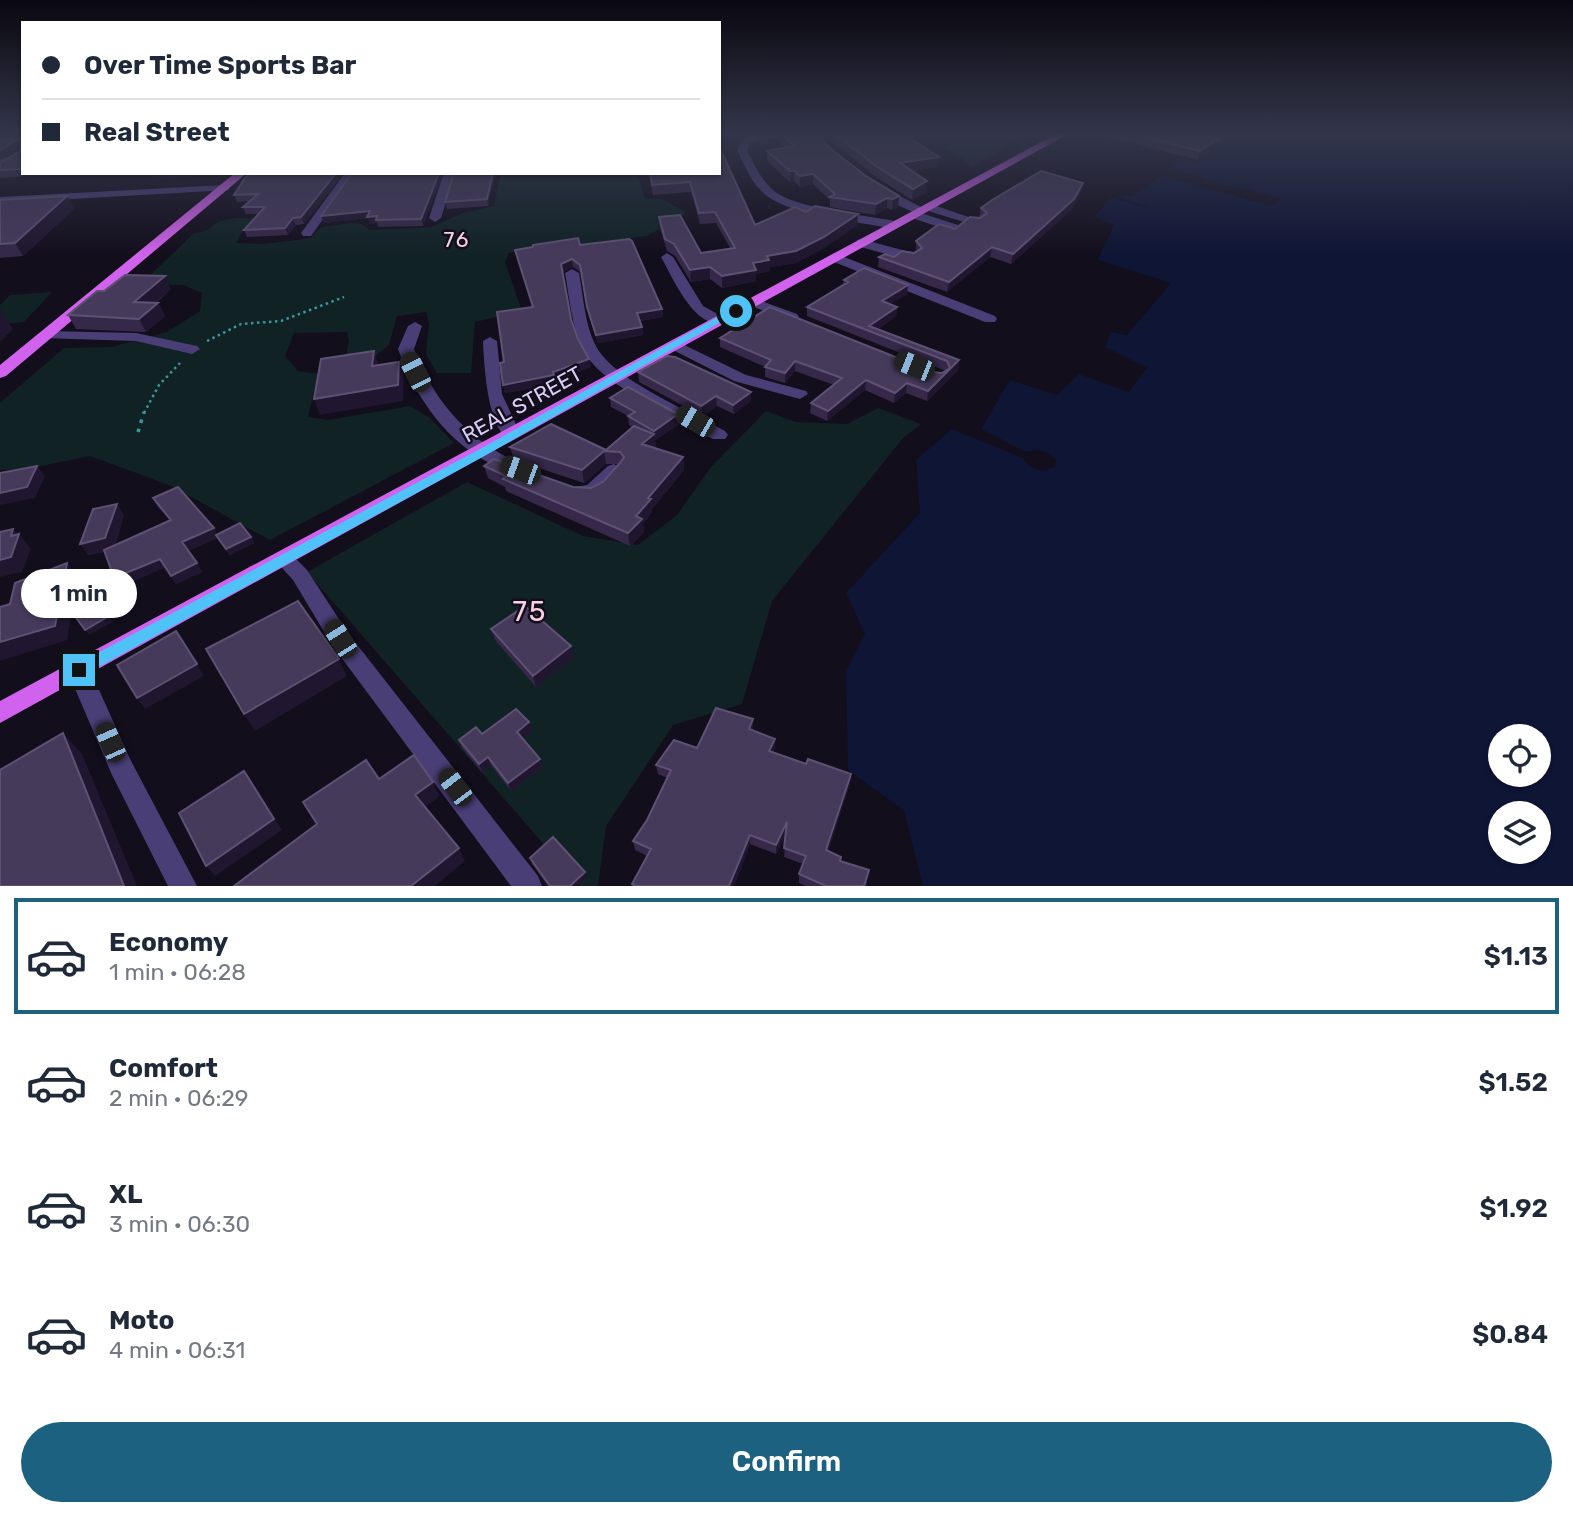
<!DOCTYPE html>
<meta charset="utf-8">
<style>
:root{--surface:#fff;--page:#f6f6f7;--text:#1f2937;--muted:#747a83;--line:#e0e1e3;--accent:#1c6180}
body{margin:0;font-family:Rubik,sans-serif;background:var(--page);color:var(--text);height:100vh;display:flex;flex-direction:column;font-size:26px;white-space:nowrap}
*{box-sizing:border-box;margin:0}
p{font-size:23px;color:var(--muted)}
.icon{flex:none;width:38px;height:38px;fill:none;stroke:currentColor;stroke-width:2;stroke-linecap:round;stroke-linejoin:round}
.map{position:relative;height:886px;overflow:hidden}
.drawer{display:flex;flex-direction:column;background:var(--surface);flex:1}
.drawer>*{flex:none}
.top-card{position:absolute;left:21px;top:21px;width:700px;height:154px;border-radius:0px;box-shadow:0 2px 5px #0004;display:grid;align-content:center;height:154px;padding:0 21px;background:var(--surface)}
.fabs{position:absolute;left:1488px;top:724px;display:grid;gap:14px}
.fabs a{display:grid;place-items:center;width:63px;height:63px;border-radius:50%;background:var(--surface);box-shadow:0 2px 5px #0004;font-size:35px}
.end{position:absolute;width:32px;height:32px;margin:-16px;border:9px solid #4fc3f7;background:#111;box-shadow:0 0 0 4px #111}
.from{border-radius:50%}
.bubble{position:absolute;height:49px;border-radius:24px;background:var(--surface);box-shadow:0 2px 5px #0004;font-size:23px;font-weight:600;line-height:49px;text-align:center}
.car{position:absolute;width:21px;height:42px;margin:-21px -10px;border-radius:9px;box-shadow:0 0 5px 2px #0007;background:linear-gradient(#222 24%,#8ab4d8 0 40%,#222 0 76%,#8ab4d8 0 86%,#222 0)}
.top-card b{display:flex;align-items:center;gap:24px;height:66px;font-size:26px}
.top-card b+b{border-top:2px solid var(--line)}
.top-card i{width:18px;height:18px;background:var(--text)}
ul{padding:12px 0 0;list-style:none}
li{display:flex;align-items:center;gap:21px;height:116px;margin:0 14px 10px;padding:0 7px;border:4px solid transparent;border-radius:0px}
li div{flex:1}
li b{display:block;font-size:26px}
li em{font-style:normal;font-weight:600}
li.on{border-color:var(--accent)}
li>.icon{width:63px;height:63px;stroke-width:1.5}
.cta{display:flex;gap:14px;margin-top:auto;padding:14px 21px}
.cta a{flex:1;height:80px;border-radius:42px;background:var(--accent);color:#fff;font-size:28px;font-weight:600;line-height:80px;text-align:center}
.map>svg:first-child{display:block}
.green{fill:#112225}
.water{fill:#0e1535;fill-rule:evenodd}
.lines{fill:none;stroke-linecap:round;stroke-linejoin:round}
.path-far1{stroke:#3a96a2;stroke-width:2.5;stroke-dasharray:2.5 3.5;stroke-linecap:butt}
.path{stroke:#3a96a2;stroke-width:3.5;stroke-dasharray:3.5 6;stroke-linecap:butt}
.minor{fill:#4a3e76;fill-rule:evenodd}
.major{fill:#d162ed;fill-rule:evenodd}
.wall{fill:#352848}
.shaded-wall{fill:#20162f}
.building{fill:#463a5b;stroke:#5e5174;stroke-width:2}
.route{fill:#4fc3f7}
.labels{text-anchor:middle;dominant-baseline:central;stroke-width:5;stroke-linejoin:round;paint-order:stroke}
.far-quarter-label{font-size:21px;letter-spacing:2px;fill:#fad0e3;stroke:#130e1c}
.street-label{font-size:21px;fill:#dbcef9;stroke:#130e1c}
.near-quarter-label{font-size:28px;letter-spacing:2px;fill:#fad0e3;stroke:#130e1c}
</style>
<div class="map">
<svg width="1573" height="886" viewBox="0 0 1573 886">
<rect width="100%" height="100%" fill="#130e1c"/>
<path class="green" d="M927,133H985L1012,144L972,167L961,157L925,139Z
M501,173H637L645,198L662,199L686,212C675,224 661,227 647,236L509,253L505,262L522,311L475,322L471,373H437L426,354L429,324L426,312L397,316L389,345L366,363L345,360L349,341L347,332L294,333L285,356L298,371L318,374L308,417L328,420L410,406L430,418L454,443L270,540L169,485L90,456L27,469L0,470V403L64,348L111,347L167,332L200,311L202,293L183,285L139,286L194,233C211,232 208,226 221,221C232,217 245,218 257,218L241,233L237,243L264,244L311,238L321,227L358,222L370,230L431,227L463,213L494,206Z
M52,292L24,322L0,324V305L10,295Z
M878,408L921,424L903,438L772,601L742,704L673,725L606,826L598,886H580L307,572L467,482L583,536L638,545L677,515L711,467L766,411L796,422L847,424Z"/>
<path class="water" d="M1220,133H1573V886H923L904,810L848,770L846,671L865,634L846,593L920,513L916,460L952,429L1023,458C1030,471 1044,473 1055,466L1056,459C1046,450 1039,449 1026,452L981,429L1010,380L1057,395L1079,374L1129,392L1147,368L1105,347L1111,332L1127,335L1171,283L1098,260L1114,225L1094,217L1112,197L1169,215L1115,196H1132L1163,176L1271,206L1281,199L1171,169L1182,158L1199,161L1215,148L1205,144ZM1500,737H1538V775H1500ZM1500,814H1538V852H1500Z"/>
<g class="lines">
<path class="path-far1" d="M207,341L241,324L281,321L344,297
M144,413L159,385L180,363"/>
<path class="path" d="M138,432L144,412"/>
<path class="minor" d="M758,133H792L750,143L747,150C754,164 761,180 774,191C797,209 864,215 895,221L901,225L895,229C862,222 792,216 767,196C752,185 745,166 737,150L742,139Z
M23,137V143L0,144V138Z
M0,158L11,157L16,160L0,164Z
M345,173H356L311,236H303L301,233Z
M444,173H455L441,218L435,222L429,218Z
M225,185L229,186V190L0,203V197Z
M880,186L923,208L928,203L983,222L977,226L925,210L924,214L958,225V231L954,232L915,219V213L893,203L876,191L874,189Z
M861,239L917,254L918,257L912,261L857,246V240Z
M667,253L673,257L703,306L723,317L725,320L723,323C694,329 673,278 661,257Z
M834,253L995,316L997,319L995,322H985L829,260L828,257Z
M572,269L579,273C584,299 585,334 602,355C623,383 693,413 725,431L728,435L725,439H713C681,420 605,386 587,356C572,332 570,301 565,273Z
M753,298L797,314L799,317L792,321L748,305V299Z
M415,322L422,326L414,349C434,402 469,441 521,464L524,468L521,472C512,475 505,470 496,466C448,445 415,397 398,349L408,326Z
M47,331L136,333L197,346L200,349L192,354L136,341L42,338L40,335Z
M490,337L497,341L502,394L521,435L512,440C487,434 484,362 483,341Z
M674,340L746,375L806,391L808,394L800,399L734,381L669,348L666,345L669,342Z
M614,464L623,470C611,488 597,502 574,495L572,491L574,487L587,485L608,466Z
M284,552L291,554L307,570L348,633L538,876L542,886H511L332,645L293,580L274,559L277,554Z
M79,660L87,663L130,759L197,886H168L112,775L67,670L71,663Z"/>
<path class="major" d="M1058,133H1070L0,723V701Z
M235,173H247L6,376L0,378V365Z"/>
</g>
<path class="wall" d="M23,133V173H47L45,175L0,178V170L20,151L22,134L0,136Z
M776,133H902L939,157L938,167L912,171L927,181L926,192L912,200L876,177L833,142L823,141L866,176L899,196L898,207L892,210L887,208L875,215L830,207V200L813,184L800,187L794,181L790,182L767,161V151L786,148L776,139Z
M989,133H1037L1016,141Z
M1094,133H1194L1218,139L1215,147L1198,160Z
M251,173H343L304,224L296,225L288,235L247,237L244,230L259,214H246L243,207L250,201L237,202L234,195Z
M352,173H443L423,226L378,227L377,223L370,224L368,218L324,223L321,216Z
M495,173L488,206L447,209L445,202Z
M649,173H719L755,225L806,212L858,214L857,225L824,248L796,263L770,267V271L756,274V281L722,288L710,279L691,282L675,256L667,251L660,228L659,217L701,253L730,248L716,223L700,224L691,192L653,195Z
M1081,192L1072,209L1011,264L990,257L947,292L878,267L879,257H894L914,253L916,252V241L955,229L979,218L981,208Z
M67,196L74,209L23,256L0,258V200Z
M580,245L662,309L663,317L640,321L642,327L643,335L598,343L589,315L582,273L573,267L563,272L571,319L578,339L589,359L591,367L555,381L556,384L505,393L503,385L504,362L532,307L515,250Z
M844,280L907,294L890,304L897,307L896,316L878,329L959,360L958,370L927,401L906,393L894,403L865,390L827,421L810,413L811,403L834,385L795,371L785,383L765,377V367L720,347V338L942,373L946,371L807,316V307L843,285Z
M171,289L156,303H158L165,316L146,332L76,329L68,315Z
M638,372L751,401L734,414L717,406L702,416L639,382Z
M610,398L678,414L679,424L655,440L656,447L654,448L683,457L684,470L652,509V512L643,524L644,532L630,546L506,491L505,487L488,478L484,466L573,487L591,488L603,482L619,464H606L584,483L514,460L510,447L606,450L633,427L629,425L628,416L611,407Z
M153,498L217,534L251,537L254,543L230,555L217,538L188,551L202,572L176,584L165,567L120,587L114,578L104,552L88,555L124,515L115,545L170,520L158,507Z
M491,629L574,657L536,687L495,640Z
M529,722L532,730L522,738L543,767L511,791L491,765L482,772L462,748L459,740Z
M753,729V730L775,748L773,752L806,764L851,774L850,783L828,851L841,861L869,870L866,886H806L799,883V874L803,864L784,857L786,834L776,854L750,844L734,886H632V884L647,856L635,850L633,841L647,820L667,778L658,774L656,765L697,748Z
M530,858L587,877L578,886H548L532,864Z"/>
<path class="shaded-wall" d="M0,133H22L23,134L0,136Z
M1017,133H1037L1016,141Z
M18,139L22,146L0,160V150Z
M1218,139L1215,147L1198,160L1200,151Z
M939,157L938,167L899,173L900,163Z
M790,171H794V181L790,182Z
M149,173H202L199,176L152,180Z
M336,173H343L304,224L301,217Z
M439,173H443L423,226L421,219Z
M493,173H495L488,206L487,199Z
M813,174V184L800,187V176Z
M927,181L926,192L912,200L913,189Z
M1083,183L1081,192L1072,209L1011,264L1013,254Z
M67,196L74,209L23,256L15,243Z
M899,196L898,207L892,210L893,199Z
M887,198V208L875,215L876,204Z
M370,211L377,216L376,220L377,223L370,224L368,218L324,223L321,216Z
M858,214L857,225L824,248L796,263L770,267V271L756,274V281L722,288V276Z
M293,218L296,225L288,235L285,228Z
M992,247L990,257L947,292L949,282Z
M572,259L573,267L563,272L561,264Z
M710,267V279L691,282L690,270Z
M165,276L171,289L141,315L134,302Z
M908,285L907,294L881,310L882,301Z
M158,303L165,316L146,332L139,319Z
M897,307L896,316L873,332L869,326Z
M0,309L13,329L0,342Z
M662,309L663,317L638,321L637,313Z
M642,327L643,335L598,343L596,335Z
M374,351L379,366H372Z
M589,359L591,367L555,381L556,384L505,393L503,385L553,372Z
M959,360L958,370L927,401L928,391Z
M795,361V371L785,383V373Z
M399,362L404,377L403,401L320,415L314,399Z
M866,380L865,390L827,421L828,411Z
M907,383L906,393L894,403L895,393Z
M751,392V401L734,414L733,405Z
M716,396L717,406L702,416L701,406Z
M678,414L679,424L655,440L654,431Z
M654,434L656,447L644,457L642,444Z
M604,451L606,464L584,483L582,470Z
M683,457L684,470L652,509V512L643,524L644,532L630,546L628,533L636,516L648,498Z
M37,466L45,476L35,498L0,505V493Z
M117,504L124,515L113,550L88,555L80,544Z
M214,528L219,537L188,551L182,542Z
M13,529L19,536V534L31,549L22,572L0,577V560Z
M251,537L254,543L230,555L226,549Z
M160,559L165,567L120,587L114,578Z
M67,563L78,577L67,640L0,661V642Z
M197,563L202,572L176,584L171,576Z
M109,616L113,622L89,635L85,630Z
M176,631L204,676L145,709L137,698Z
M571,646L574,657L536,687L533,676Z
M339,659L347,676L255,731L244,714Z
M753,719V729L749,738V729Z
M529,722L532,730L520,740L517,732Z
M63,733L82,754L137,886H124Z
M775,739V748L769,760V751Z
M488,757L491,765L482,772L479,764Z
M540,759L543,767L511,791L508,783Z
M244,771L282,830L215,876L206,866Z
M851,774L850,783L826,859V850Z
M433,782L440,796L422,809L415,795Z
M787,822V831L776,854V845Z
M750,835V844L734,886H729Z
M459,848L465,861L435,886H411Z
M585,872L587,877L578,886H570Z"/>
<path class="building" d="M22,133H23V169L0,170V163L20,151Z
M780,133H823L822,140L832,150L866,176L899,196L893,199L887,198L876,204L830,197L835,194L813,174L800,176L794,171H790L767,151L795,146Z
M834,133H902L939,157L900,163L927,181L913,189L877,167Z
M1128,133H1194L1218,139L1200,151Z
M0,139H18L0,150Z
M719,146L755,225L795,207L806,212L815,206L858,214L824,237L796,251L767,256L769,260L753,263L756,270L722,276L710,267L690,270L674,244L665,239L659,217L680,215L701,253L735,248L715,212L699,213L690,182L652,185L650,173H719Z
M1041,171L1083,183L1074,199L1013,254L992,247L949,282L879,257L885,254L894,257L902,251L914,253L922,248L916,241L939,224L955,229L970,217L980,218L987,213L981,208L992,200Z
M251,173H336L301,217L293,218L285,228L244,230L265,207H243L258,194L234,195L245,178Z
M352,173H439L421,219L376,220L377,216L367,217L370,211L321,216Z
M454,173H493L487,199L445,202Z
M67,196L15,243L0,244V200Z
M578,238L580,245L629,239L632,241L662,309L637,313L642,327L596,335L587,307L580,265L572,259L561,264L571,319L578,339L589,359L553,372L554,375L503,385L500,363L504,362L497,312L533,307L515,250L533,247V245Z
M864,268L908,285L882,301L897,307L869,326L959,360L928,391L907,383L895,393L866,380L828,411L811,403L842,378L795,361L785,373L765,367L771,360L720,338L770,307L933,372L942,373L950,368L947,361L807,307L848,282L844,280Z
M125,275L165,276L134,302L158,303L139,319L68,315L97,291H104Z
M374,351L372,366L399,362L398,385L314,399L321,359Z
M667,356L675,357L751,392L733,405L716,396L701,406L638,372Z
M628,387L678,414L654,431L628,416L635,412L610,398Z
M551,424L606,450L634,426L654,434L642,444L683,457L648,498L651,499L636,516L642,519L628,533L503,479L506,476L484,466L494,459L573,487L591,488L603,482L620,463L624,457L620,452L604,451L582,470L510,447Z
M37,466L27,487L0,493V473Z
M178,487L214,528L182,542L197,563L171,576L160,559L114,578L104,550L171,520L153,498Z
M117,504L105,538L80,544L93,509Z
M240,523L251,537L226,549L216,535Z
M13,529L11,536L19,534L11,557L0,560V532Z
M67,563L55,626L0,642V607L10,604L15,583Z
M96,599L109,616L85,630L72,612Z
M298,601L339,659L244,714L206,649Z
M525,606L571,646L533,676L491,629Z
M176,631L197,664L137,698L117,665Z
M716,708L753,719L749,729L775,739L769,751L806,764L808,759L851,774L826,850L841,857L840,861L869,870L864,886H826L799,874L806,856L784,848L787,822L776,845L750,835L729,886H636L632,884L651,849L633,841L647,820L671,770L656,765L674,740L697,748Z
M516,709L529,722L517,732L540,759L508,783L488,757L479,764L459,740L476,727L482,734Z
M63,733L124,886H0V770Z
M414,755L433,782L415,795L459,848L411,886H234L317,824L303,802L366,760L379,779Z
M244,771L274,819L206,866L179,813Z
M553,837L585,872L570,886H550L530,858Z"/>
<linearGradient id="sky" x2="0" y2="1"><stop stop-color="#0a080f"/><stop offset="0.52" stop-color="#33364b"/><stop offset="1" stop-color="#33364b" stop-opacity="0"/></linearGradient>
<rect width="1573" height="257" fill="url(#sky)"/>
<path class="route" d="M732,309L740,311L486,455L84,675H73L71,670L73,666L478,450Z"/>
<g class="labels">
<g class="far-quarter-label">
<text x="457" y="239">76</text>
</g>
<g class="street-label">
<text transform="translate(522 404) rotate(-29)">REAL STREET</text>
</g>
<g class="near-quarter-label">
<text x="530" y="611">75</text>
</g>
</g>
</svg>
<div class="fabs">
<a><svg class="icon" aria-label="locate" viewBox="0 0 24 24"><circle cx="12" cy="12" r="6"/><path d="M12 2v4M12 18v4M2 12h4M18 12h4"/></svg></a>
<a><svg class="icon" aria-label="layers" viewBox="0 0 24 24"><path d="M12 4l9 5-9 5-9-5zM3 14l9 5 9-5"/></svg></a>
</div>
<i class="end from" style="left:736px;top:311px"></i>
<i class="end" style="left:79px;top:670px"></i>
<div class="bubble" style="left:21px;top:569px;width:116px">1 min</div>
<i class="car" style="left:914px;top:366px;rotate:292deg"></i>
<i class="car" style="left:415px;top:372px;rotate:333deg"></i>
<i class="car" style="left:695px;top:421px;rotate:300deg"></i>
<i class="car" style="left:520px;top:470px;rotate:290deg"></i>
<i class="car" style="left:340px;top:639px;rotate:328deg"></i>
<i class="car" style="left:110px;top:742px;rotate:336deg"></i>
<i class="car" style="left:455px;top:787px;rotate:323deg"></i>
<div class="top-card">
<b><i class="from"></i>Over Time Sports Bar</b>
<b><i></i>Real Street</b>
</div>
</div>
<section class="drawer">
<ul>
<li class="on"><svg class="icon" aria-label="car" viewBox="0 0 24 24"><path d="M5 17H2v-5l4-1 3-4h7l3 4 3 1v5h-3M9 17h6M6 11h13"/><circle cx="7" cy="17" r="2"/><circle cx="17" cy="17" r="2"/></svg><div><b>Economy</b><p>1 min · 06:28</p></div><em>$1.13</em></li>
<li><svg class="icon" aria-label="car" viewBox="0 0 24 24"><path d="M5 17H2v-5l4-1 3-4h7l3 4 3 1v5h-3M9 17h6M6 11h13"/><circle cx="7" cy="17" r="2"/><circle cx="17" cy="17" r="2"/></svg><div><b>Comfort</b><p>2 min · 06:29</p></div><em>$1.52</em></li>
<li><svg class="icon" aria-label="car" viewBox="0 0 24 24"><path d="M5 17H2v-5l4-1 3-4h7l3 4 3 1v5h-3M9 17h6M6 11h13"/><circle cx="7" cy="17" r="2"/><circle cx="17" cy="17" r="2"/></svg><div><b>XL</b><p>3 min · 06:30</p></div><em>$1.92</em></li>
<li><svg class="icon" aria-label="car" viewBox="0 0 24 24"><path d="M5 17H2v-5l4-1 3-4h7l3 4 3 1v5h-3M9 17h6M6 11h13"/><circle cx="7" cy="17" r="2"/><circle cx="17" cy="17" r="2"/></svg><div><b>Moto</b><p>4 min · 06:31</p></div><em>$0.84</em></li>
</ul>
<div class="cta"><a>Confirm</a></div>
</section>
